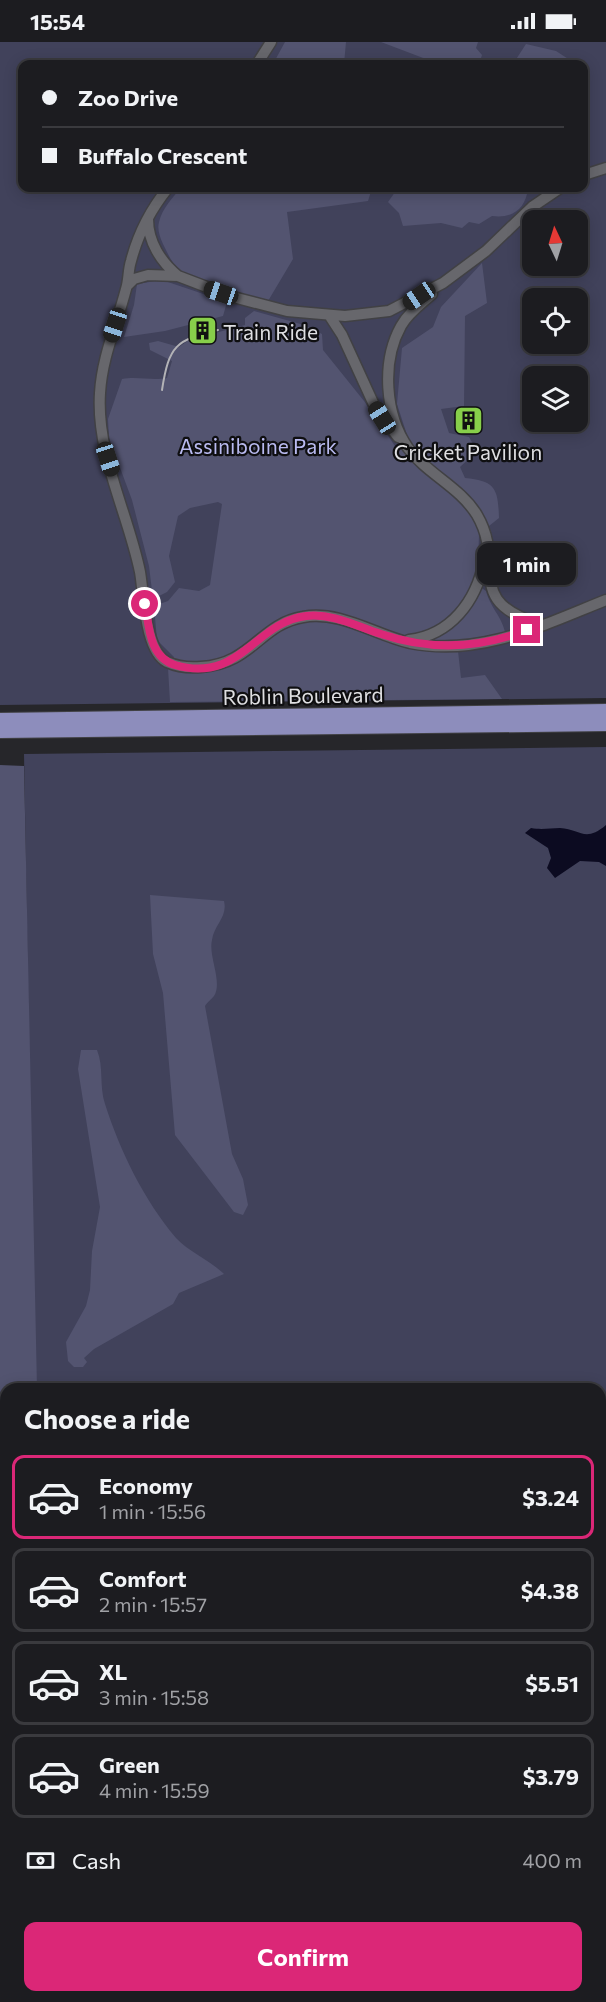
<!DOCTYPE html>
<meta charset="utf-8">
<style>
:root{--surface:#1c1c20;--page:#252529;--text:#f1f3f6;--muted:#a0a1a5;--line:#3a3a3e;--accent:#db2777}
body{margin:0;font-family:Commissioner,sans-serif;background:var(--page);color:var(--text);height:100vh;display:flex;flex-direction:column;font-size:22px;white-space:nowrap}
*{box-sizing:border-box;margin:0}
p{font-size:20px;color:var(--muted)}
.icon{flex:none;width:33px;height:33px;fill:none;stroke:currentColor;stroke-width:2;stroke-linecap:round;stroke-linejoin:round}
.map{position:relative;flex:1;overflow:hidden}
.drawer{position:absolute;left:0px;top:1341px;width:606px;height:620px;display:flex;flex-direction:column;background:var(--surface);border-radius:18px 18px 0 0;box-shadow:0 3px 15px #0003,0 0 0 2px var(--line)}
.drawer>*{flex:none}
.banner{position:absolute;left:18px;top:18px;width:570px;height:132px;border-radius:12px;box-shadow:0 3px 15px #0003,0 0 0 2px var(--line);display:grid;align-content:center;height:132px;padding:0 24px;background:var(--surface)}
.needle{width:39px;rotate:356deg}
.controls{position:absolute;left:522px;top:168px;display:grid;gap:12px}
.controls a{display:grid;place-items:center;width:66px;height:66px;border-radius:12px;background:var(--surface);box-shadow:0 3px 15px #0003,0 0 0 2px var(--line);font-size:30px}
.end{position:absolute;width:27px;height:27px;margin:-14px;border:8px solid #db2777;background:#fff;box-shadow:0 0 0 3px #fff}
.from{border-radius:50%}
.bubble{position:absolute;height:42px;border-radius:12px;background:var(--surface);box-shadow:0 3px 15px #0003,0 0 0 2px var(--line);font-size:20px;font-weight:700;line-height:42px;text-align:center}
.car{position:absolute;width:18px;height:36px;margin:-18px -9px;border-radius:8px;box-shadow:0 0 4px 2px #0007;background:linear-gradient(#222 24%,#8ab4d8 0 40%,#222 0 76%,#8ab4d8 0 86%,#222 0)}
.banner b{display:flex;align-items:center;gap:21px;height:57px;font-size:22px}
.banner b+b{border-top:2px solid var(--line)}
.banner i{width:15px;height:15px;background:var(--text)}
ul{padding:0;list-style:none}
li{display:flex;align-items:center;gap:18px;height:84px;margin:0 12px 9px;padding:0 12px;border:3px solid var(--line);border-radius:12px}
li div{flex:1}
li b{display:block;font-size:22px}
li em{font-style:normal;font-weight:700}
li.on{border-color:var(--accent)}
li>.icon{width:54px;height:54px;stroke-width:1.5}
h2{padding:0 24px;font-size:27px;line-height:72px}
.pay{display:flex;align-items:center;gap:15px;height:66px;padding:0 24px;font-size:22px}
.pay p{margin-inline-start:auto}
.button{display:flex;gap:12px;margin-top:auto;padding:12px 24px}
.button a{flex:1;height:69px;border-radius:12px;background:var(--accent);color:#fff;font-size:24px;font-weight:700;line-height:69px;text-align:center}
.status{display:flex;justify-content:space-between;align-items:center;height:42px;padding:0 30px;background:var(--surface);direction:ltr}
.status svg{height:16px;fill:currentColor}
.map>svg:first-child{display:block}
.built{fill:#2d2e37}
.green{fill:#41425b;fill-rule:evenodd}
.forest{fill:#535470}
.water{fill:#0c0b21}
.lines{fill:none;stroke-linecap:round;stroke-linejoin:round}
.minor-casing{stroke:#414144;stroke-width:13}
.major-casing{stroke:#414144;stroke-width:16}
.minor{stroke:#67676c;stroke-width:10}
.major{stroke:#8d8dbc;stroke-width:14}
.rail{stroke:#b3b3b6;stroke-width:2}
.route{stroke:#db2777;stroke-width:8}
.labels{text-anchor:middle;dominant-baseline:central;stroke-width:4.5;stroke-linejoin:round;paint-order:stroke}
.poi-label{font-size:21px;fill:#dfdfe2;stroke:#0f0f11;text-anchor:start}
.park-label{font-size:21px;fill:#b9baf0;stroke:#0f0f11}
.street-label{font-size:21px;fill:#dfdfe2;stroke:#0f0f11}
</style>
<div class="status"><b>15:54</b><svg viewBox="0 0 49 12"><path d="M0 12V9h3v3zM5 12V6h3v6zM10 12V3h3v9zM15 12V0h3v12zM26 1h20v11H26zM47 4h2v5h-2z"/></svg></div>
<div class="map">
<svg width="606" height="1960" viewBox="0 0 606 1960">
<rect width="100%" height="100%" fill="#26262a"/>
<path class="built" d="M600,1442H606V1795H600Z
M600,1842H606V1960H436V1955L600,1954Z"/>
<path class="green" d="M0,0H606V656L0,663ZM22,22H584V146H22ZM532,178H578V224H532ZM532,256H578V302H532ZM532,334H578V380H532Z
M606,705V1392H600V1347H35L24,712Z
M600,1622H606V1708L600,1712Z"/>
<path class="forest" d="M285,0H346L344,22H273Z
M381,0H478L476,6L482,13L480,19L439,22Z
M526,2L556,9L576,22H513Z
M181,146H372L368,159L287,170L293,217L268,259C244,253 200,243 181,229C172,222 168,212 163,202C160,195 157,188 159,180C162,167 172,156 181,146Z
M398,146H528C526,166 513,177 492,174L479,182L469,180L462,186L441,181L403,184L399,171L388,160Z
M482,221L487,261L465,274L464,364L441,367L449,391L469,395L477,409L460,425L465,436C496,439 498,447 499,476L479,492L478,524L473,540L486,549C491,567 501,573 505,590L457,600L461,636L485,633L502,657L170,660L168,626L174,615L157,598L154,564L168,559L179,546L199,549L210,543L222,462L218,460L190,466L178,474L169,514L175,540L167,550L153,557L149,524L132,458L109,396L108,377L122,337C138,334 151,339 167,336L172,319L150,308L149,301L158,299L179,305L189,298L245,283V276L254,269L304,283L322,292L323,308L364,359L397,407L408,396L397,362L402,306L433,285L441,265Z
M162,238L227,260L223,274L165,289L124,295L134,263L137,242Z
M0,723L24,724L37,1347H6V1794L0,1795Z
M150,853L224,859C228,875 214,883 212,898C208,914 223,940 214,954C211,958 208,959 205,964L232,1112L243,1137L248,1163L243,1173L234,1170L175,1093L163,951L153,912Z
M81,1008H97C104,1025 99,1044 105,1062C120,1109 144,1158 176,1196C189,1210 210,1218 224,1232L179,1251L173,1262L94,1307L84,1316L87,1320L83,1325H74L68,1319L66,1300L86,1264L90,1248L92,1209L100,1165L78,1027Z
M6,1849V1954H436V1960H0V1850Z"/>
<path class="water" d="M606,783V824L599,820L580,819L555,836L547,826L551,816L548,806L525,791L531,786C542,788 550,786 560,786C580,787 585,801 606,783Z"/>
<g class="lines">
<defs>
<path id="minor" d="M257,22L271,0
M584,133L606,126
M168,146C151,167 138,192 131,219C128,228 129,238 126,247C117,282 102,315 100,351C96,412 128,471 140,530C144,553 145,609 167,620C178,625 189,626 201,625C252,622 260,582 303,575C340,568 375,593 410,601C480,615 543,583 606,558
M148,177C148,200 161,220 178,234
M128,243L134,237L148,233L178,234L233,255L287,269L345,274L389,269L443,241L486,209L532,165L560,146
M432,252C421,262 408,271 401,284C381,320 385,373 408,406C427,432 460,445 477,473C507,524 461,559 542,583
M329,273L342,293L375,365L398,395
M409,598C451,593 476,559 484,520"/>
<path id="major" d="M0,678L606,669
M0,689L606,682
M600,1812H606
M0,1821H6
M600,1826H606
M0,1836H6"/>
</defs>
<use href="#minor" class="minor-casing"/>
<use href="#major" class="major-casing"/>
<use href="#minor" class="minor"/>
<use href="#major" class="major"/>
<path class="rail" d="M162,348C169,303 176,298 218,288"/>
</g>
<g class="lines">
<path class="route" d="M145,562C149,584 149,615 175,623C240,642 255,580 306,574C333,571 356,584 381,592C431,609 478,607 527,588"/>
</g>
<defs>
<symbol id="building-square" viewBox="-11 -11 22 22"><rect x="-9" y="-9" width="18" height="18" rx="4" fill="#87cf4a" stroke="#0f0f11"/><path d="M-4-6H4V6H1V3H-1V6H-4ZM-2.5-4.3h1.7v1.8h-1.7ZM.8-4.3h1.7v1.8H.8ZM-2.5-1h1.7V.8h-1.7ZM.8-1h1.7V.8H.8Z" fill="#111"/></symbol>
</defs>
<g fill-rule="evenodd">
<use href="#building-square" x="186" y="272" width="33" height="33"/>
<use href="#building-square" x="452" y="362" width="33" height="33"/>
</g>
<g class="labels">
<g class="poi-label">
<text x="223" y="289">Train Ride</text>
<text x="468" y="409" text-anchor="middle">Cricket Pavilion</text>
</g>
<g class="park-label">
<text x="258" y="403">Assiniboine Park</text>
</g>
<g class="street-label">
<text transform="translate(303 653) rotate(-1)">Roblin Boulevard</text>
</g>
</g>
</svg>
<div class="controls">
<a><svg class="needle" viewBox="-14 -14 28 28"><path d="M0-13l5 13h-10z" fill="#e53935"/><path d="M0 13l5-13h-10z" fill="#a0a1a5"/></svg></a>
<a><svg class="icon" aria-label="locate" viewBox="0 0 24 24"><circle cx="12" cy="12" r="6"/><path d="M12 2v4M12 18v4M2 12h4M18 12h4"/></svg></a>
<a><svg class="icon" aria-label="layers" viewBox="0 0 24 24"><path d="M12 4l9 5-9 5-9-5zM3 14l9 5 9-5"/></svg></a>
</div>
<i class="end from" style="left:145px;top:562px"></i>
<i class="end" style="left:527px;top:588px"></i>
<div class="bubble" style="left:477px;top:501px;width:99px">1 min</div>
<i class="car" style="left:221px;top:251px;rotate:289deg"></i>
<i class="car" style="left:419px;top:254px;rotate:236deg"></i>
<i class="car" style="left:115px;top:283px;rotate:198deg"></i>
<i class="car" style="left:382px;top:376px;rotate:328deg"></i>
<i class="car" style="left:108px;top:417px;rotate:162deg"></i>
<div class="banner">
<b><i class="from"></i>Zoo Drive</b>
<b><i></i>Buffalo Crescent</b>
</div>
<section class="drawer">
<h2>Choose a ride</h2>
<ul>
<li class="on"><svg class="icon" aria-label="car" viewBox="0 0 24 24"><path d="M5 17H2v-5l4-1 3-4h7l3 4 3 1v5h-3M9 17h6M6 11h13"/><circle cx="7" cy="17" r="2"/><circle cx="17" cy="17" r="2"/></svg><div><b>Economy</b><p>1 min · 15:56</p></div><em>$3.24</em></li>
<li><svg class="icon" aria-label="car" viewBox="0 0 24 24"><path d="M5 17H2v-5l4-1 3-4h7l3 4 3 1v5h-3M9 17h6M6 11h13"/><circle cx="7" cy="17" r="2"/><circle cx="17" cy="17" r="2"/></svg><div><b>Comfort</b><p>2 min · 15:57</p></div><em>$4.38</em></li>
<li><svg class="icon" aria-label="car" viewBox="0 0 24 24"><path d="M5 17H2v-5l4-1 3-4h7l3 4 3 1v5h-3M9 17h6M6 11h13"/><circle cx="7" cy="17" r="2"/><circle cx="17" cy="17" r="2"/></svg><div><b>XL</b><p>3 min · 15:58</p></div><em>$5.51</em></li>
<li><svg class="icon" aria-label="car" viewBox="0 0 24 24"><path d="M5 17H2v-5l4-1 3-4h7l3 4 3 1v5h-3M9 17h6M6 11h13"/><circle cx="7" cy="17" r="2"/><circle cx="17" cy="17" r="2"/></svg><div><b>Green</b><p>4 min · 15:59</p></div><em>$3.79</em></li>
</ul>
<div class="pay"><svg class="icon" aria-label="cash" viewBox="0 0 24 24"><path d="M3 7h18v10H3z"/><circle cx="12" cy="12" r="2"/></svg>Cash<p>400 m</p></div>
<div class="button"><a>Confirm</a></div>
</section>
</div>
